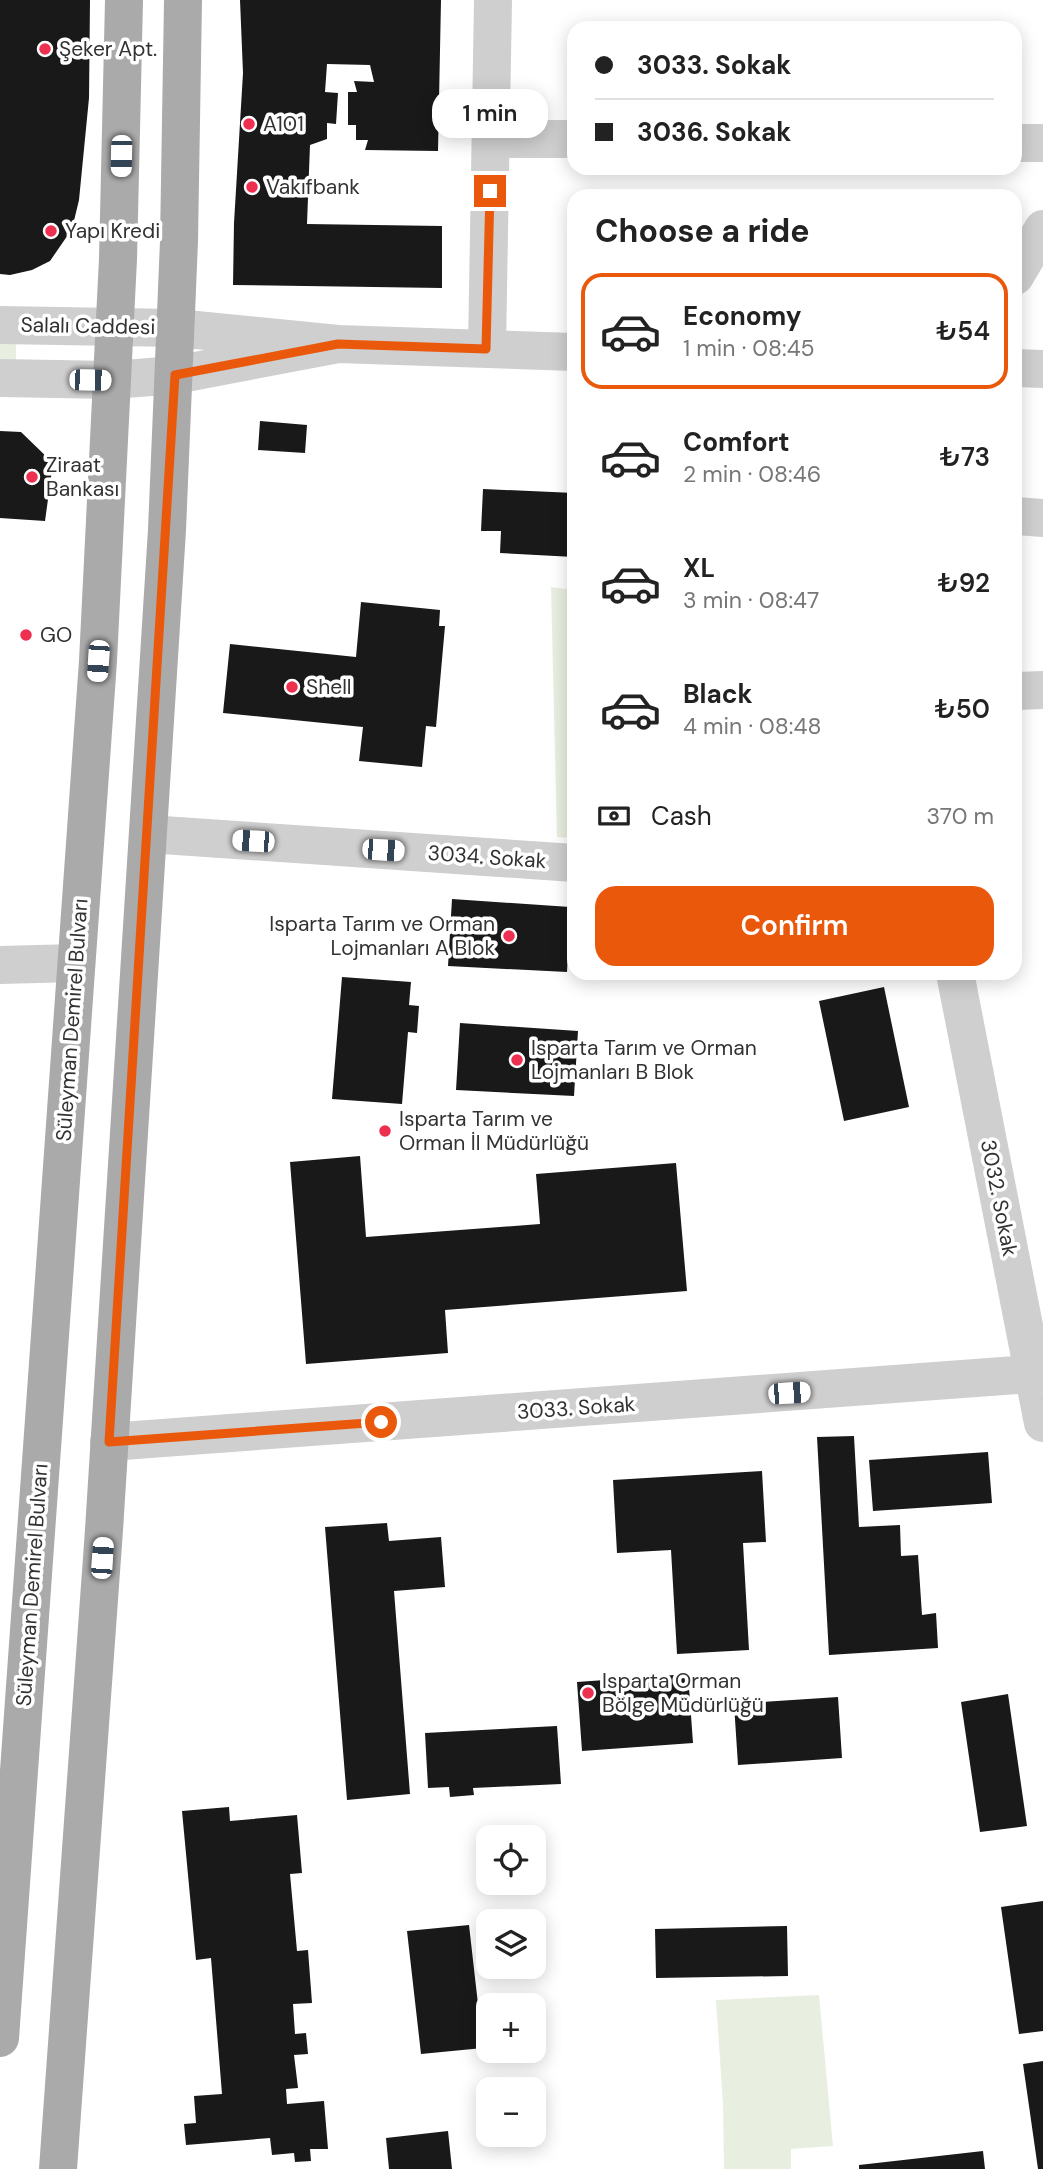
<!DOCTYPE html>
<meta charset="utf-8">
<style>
:root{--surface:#fff;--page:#f2f2f2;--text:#222;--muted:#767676;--line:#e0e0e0;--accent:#ea580c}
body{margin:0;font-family:"DM Sans",sans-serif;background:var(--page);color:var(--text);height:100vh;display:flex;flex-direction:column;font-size:26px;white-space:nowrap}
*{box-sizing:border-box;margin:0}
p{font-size:23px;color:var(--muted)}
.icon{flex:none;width:38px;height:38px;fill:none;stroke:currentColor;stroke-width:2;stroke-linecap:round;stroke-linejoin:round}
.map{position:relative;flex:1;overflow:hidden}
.panel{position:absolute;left:567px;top:189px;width:455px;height:791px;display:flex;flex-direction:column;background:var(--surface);border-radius:21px;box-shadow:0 4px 18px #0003}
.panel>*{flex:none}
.top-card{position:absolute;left:567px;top:21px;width:455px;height:154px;border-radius:21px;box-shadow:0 4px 18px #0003;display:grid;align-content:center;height:154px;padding:0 28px;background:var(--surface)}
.controls{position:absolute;left:476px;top:1825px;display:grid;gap:14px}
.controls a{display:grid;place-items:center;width:70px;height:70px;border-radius:14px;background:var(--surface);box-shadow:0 4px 18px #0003;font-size:35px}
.end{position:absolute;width:32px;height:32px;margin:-16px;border:9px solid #ea580c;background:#fff;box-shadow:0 0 0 4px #fff}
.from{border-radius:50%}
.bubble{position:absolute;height:49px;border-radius:21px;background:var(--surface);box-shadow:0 4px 18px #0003;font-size:23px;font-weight:600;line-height:49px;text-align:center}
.car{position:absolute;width:21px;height:42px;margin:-21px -10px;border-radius:9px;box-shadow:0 0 5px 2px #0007;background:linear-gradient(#fff 24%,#345 0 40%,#fff 0 76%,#345 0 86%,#fff 0)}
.top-card b{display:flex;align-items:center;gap:24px;height:66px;font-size:26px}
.top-card b+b{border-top:2px solid var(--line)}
.top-card i{width:18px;height:18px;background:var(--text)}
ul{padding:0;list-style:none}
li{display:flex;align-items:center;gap:21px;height:116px;margin:0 14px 10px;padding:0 14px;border:4px solid transparent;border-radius:21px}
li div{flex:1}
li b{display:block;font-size:26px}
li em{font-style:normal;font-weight:600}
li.active{border-color:var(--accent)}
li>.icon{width:63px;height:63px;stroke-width:1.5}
h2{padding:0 28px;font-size:32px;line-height:84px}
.pay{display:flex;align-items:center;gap:18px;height:77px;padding:0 28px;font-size:26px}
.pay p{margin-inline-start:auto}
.primary-button{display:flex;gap:14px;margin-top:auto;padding:14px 28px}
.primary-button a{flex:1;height:80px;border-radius:21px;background:var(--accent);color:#fff;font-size:28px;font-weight:600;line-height:80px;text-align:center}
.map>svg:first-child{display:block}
.green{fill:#e9efe0}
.building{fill:#191919}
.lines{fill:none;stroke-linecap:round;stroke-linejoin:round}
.minor{stroke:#cfcfcf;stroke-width:38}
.major{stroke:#aaa;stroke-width:38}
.route{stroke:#ea580c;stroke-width:9}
.poi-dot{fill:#ed304f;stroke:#fff;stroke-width:2.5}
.labels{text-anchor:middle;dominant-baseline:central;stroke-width:7;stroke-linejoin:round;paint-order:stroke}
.poi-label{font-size:21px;fill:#323232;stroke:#fff;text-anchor:start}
.street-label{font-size:21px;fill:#323232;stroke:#fff}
</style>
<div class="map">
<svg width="1043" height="2169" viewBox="0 0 1043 2169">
<rect width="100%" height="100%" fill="#fff"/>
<path class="green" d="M0,343H16V360H0Z
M551,587L574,590V838L557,837Z
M819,1995L833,2146L791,2149V2169H724L723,2104L716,2000Z"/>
<path class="building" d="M0,0H90L89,98L79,200L72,229L50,261L32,270L10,275L0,274Z
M240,0H441L438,151L365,150L368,140H356V125H348V92H357L354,81L374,82L370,65L327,64L325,92L338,93L336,124L327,123V139L310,145L307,224L442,226V288L233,285L234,223L243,73Z
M260,421L307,425L305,453L258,450Z
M0,431L21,432L53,463L45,521L0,518Z
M483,489L574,493V557L500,553L501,531H481Z
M361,602L440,610L439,626H445L436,727L426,726L422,767L359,761L363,727L223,713L230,644L356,657Z
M452,899L570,907L567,972L448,966Z
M342,977L411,982L409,1005L419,1006L417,1033L408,1032L402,1104L332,1099Z
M884,987L909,1107L844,1121L819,1001Z
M460,1023L578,1031L574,1096L456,1090Z
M360,1156L366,1237L540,1224L536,1174L676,1163L687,1291L445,1310L448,1353L306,1364L290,1162Z
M854,1436L859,1527L900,1525L901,1556L918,1555L922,1615L936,1613L938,1648L829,1655L817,1437Z
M988,1452L992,1503L873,1511L869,1460Z
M762,1471L766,1542L743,1543L749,1650L677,1654L671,1550L617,1553L613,1480Z
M387,1523L389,1541L441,1537L445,1587L394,1591L410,1794L347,1800L325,1527Z
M688,1674L693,1743L582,1751L577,1682Z
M1008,1694L1027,1826L980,1832L961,1702Z
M838,1697L842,1758L738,1765L734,1704Z
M557,1726L561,1784L473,1788L474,1795L450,1797L449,1787L428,1788L425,1733Z
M229,1807L230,1821L297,1815L302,1873L290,1874L297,1951L308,1950L312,2003L293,2004L295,2034L306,2033L308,2054L294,2055L298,2088L286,2089L287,2104L324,2101L328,2149H310L311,2161L295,2162L294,2153L272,2155L270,2138L186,2145L184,2124L196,2123L194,2096L222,2094L211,1958L196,1960L182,1811Z
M1043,1901V2031L1019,2034L1001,1907Z
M469,1925L483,2048L421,2054L407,1931Z
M787,1926L788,1976L656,1978L655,1929Z
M1043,2061V2169H1038L1023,2064Z
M448,2131L452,2169H389L386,2138Z
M983,2151L985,2169H859V2165Z"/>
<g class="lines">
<path class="minor" d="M491,139H574
M1015,143H1043
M1015,276L1043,229
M0,325L176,328L338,344L175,375L113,380L0,378
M338,344L574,352
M487,349L493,0
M1015,368L1043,369
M1015,516L1043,518
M1015,691L1043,690
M148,834L574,863
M0,965L76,963
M955,973L1043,1423
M109,1442L1043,1373"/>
<path class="major" d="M0,2038L98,661L118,259L124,0
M58,2169L104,1530L167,530L179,241L183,0"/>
</g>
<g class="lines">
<path class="route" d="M381,1422L109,1442L175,375L338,344L486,349L490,191"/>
</g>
<g class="poi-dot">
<circle cx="45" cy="49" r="7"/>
<circle cx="249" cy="124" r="7"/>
<circle cx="252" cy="187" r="7"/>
<circle cx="51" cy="231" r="7"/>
<circle cx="32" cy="477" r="7"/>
<circle cx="26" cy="635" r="7"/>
<circle cx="292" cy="687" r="7"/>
<circle cx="509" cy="936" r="7"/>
<circle cx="517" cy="1060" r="7"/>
<circle cx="385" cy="1131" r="7"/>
<circle cx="588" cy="1693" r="7"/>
</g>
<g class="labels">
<g class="poi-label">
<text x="59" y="49">Şeker Apt.</text>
<text x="263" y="124">A101</text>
<text x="266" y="187">Vakıfbank</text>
<text x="65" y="231">Yapı Kredi</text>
<text x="46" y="465">Ziraat<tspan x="46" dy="24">Bankası</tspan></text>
<text x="40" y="635">GO</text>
<text x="306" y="687">Shell</text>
<text x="495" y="924" text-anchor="end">Isparta Tarım ve Orman<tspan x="495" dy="24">Lojmanları A Blok</tspan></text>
<text x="531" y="1048">Isparta Tarım ve Orman<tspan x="531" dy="24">Lojmanları B Blok</tspan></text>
<text x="399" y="1119">Isparta Tarım ve<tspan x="399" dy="24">Orman İl Müdürlüğü</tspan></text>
<text x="602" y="1681">Isparta Orman<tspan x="602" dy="24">Bölge Müdürlüğü</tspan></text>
</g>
<g class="street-label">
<text transform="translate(88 326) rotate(1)">Salalı Caddesi</text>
<text transform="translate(487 857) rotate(4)">3034. Sokak</text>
<text transform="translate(72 1020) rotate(-86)">Süleyman Demirel Bulvarı</text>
<text transform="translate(999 1198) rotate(79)">3032. Sokak</text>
<text transform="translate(576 1408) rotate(-4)">3033. Sokak</text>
<text transform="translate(32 1585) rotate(-86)">Süleyman Demirel Bulvarı</text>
</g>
</g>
</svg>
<div class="controls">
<a><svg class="icon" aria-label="locate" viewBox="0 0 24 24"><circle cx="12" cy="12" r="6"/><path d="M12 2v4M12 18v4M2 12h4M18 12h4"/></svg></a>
<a><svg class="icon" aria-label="layers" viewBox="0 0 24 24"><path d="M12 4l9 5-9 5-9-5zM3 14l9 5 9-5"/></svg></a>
<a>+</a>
<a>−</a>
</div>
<i class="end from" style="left:381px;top:1422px"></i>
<i class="end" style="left:490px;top:191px"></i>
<div class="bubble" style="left:432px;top:89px;width:116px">1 min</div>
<i class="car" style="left:121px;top:156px;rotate:181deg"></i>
<i class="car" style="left:90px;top:380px;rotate:91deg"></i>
<i class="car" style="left:98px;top:661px;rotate:184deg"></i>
<i class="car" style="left:253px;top:841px;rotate:274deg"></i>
<i class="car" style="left:383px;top:850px;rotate:94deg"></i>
<i class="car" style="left:789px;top:1393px;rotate:86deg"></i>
<i class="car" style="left:102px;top:1558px;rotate:4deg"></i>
<div class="top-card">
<b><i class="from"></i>3033. Sokak</b>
<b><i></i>3036. Sokak</b>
</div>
<section class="panel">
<h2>Choose a ride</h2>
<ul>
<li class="active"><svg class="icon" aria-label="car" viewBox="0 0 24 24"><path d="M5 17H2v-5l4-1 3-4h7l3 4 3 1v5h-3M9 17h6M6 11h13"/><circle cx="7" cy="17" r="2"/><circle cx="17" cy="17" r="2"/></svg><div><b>Economy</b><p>1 min · 08:45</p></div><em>₺54</em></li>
<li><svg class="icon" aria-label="car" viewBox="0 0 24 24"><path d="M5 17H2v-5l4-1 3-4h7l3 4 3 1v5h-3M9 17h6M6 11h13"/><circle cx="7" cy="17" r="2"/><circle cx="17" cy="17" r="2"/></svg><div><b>Comfort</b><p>2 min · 08:46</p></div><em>₺73</em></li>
<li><svg class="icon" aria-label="car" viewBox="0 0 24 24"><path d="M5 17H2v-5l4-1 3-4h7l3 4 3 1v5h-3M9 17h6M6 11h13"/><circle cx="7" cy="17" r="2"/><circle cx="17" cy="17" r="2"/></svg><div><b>XL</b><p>3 min · 08:47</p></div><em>₺92</em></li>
<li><svg class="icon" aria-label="car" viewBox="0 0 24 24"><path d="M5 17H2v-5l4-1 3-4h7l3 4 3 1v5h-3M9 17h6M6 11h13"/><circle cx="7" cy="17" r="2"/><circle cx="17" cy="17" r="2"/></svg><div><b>Black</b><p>4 min · 08:48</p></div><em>₺50</em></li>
</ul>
<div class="pay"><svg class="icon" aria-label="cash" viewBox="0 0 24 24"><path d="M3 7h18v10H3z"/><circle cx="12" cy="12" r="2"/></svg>Cash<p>370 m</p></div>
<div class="primary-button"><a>Confirm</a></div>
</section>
</div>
